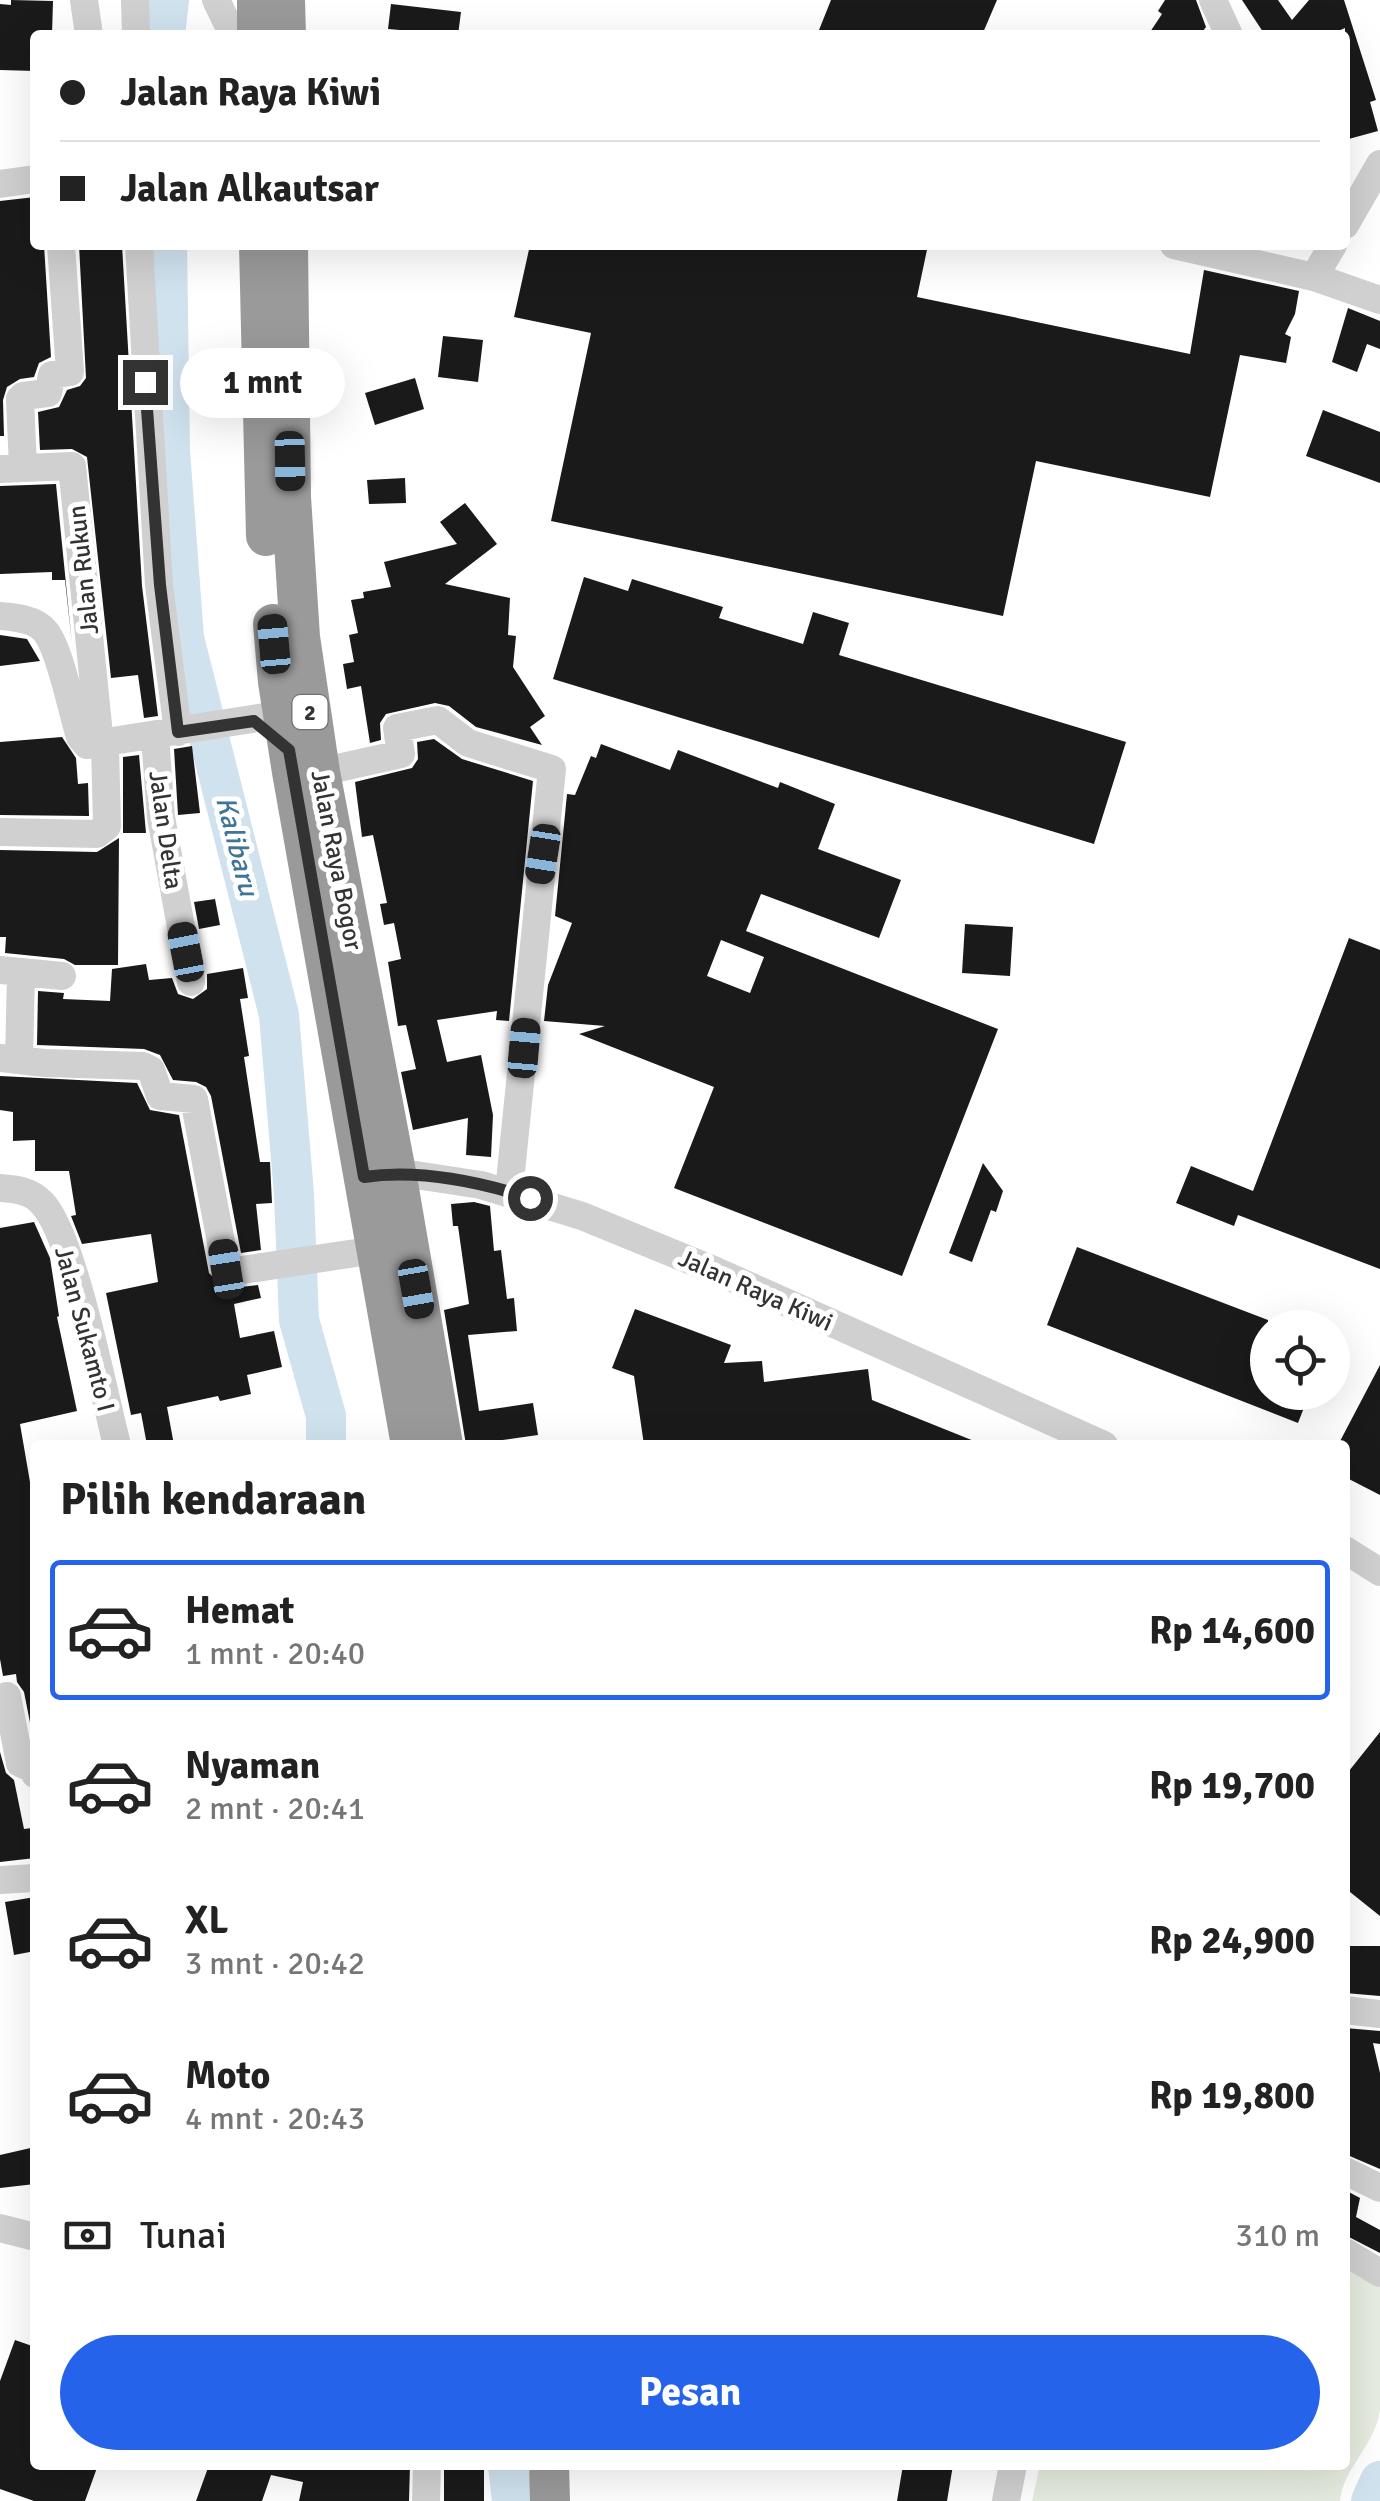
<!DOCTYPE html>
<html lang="id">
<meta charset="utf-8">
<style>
:root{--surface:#fff;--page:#f2f2f2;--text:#222;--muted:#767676;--line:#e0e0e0;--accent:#2563eb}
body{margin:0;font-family:Signika,sans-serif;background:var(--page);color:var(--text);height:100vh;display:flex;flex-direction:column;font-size:38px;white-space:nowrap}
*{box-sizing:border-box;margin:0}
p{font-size:32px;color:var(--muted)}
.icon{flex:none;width:55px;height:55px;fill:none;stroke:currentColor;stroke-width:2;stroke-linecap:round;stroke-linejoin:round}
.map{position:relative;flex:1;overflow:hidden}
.details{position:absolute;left:30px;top:1440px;width:1320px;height:1030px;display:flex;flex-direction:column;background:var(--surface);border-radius:10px;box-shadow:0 10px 40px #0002}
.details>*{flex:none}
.banner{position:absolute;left:30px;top:30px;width:1320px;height:220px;border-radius:10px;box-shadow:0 10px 40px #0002;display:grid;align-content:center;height:220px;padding:0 30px;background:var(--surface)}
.buttons{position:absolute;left:1250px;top:1310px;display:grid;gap:20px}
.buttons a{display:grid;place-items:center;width:100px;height:100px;border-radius:50%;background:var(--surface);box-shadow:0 10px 40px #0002;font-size:50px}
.end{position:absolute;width:45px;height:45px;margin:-22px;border:12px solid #333;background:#fff;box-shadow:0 0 0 5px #fff}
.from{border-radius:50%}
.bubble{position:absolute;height:70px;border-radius:35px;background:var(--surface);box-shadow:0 10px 40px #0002;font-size:32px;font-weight:700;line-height:70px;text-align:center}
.car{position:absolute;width:30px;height:60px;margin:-30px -15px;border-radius:12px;box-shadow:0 0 8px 2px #0007;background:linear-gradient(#222 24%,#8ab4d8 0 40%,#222 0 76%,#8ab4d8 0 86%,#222 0)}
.banner b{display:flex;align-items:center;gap:35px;height:95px;font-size:38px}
.banner b+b{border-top:2px solid var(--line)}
.banner i{width:25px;height:25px;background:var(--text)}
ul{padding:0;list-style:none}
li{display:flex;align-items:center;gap:30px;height:140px;margin:0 20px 15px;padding:0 10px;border:5px solid transparent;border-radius:10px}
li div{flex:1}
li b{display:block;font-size:38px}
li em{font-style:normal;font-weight:700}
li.current{border-color:var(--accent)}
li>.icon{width:90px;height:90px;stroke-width:1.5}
h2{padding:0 30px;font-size:45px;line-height:120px}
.pay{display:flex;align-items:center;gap:25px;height:110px;padding:0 30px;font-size:38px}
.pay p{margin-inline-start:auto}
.cta{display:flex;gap:20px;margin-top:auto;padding:20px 30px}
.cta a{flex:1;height:115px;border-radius:60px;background:var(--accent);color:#fff;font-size:40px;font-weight:700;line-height:115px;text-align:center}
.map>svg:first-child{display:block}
.green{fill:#e6ecdf}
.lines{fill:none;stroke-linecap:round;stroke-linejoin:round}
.river{stroke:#cfe2ee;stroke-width:40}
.building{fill:#1a1a1a;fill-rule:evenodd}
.minor{stroke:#d0d0d0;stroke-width:28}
.highway{stroke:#9a9a9a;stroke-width:40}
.route{stroke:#333;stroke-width:12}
.labels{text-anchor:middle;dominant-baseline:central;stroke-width:10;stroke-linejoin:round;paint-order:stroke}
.shield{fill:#fff;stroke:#707070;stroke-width:2.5}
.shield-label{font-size:22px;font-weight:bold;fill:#333}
.street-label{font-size:25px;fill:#333;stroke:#fff}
.water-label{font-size:28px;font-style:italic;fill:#3f7597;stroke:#fff}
</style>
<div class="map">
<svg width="1380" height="2501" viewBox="0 0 1380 2501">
<rect width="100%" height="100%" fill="#fff"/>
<path class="green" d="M1345,2258L1380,2278C1380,2317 1380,2374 1380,2410C1375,2446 1343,2468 1340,2501H1032L1040,2465H1345Z"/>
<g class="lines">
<path class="river" d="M165,35L169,0
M167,245L170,451L184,638L279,1015L294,1194L299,1320L326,1416V1445
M508,2465L512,2501
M1371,2501L1380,2481"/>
</g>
<path class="building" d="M11,0L53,1L52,35H35V71L0,70V4L11,5Z
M831,0H997L982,35H817Z
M1165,0H1196L1206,27L1200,35H1148L1162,14L1158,11Z
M1242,0H1278L1292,20L1309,0H1344L1376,100L1370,102L1378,131L1345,140V28L1329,35H1265Z
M391,4L461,12L458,35L388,29Z
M35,197V245H44L51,357L39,363L34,377L20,379L7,387L3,400L4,436H0V201Z
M79,245H122L142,586L158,716L144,718L138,675L111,678L87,457L72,449L40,450L38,412L59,407L67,390L80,386L86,378Z
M530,245H928L917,297L1190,354L1204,270L1299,291L1295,314L1285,334L1291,337L1286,363L1240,355L1210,497L1036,461L1003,616L551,521L591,333L514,317Z
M1348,308L1380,321V349L1367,344L1357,372L1332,362Z
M443,336L483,340L478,382L438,377Z
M415,378L424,409L375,425L365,393Z
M1323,410L1380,432V483L1306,456Z
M405,478L406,503L369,504L367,480Z
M56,484L72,644L65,580H52V572L0,574V486Z
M465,503L497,544L445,584L510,598L508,635L516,636L513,667L545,716L530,727L542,745L476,727L449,706L435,703L386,714L380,723L381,740L370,743L361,686L347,689L343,664L354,662L349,635L358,633L351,600L364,598L363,592L391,587L384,562L457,544L440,522Z
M584,577L628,591L632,579L723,607L719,618L803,644L813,612L849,623L839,655L1126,742L1094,844L553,679Z
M0,635L27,639L40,661L0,666Z
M62,737L76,758L78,784L88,783L89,816L0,815V742Z
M434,739L462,759L533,781L509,1021L496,1020L497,1011L437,1020L447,1062L481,1055L493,1115L491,1157L466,1155L468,1118L413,1130L401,1072L416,1069L406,1025L398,1026L388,962L401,959L394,923L384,925L380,904L387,903L373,835L362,837L355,782L412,768L418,759L417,742Z
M601,744L670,770L678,750L778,788L780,782L835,804L818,849L901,880L879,938L761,894L746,931L998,1029L902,1276L674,1188L714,1087L579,1034L605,1026L544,1021L548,985L572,923L555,916L567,794L575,795L591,756L596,758ZM721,940L764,957L750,993L707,976Z
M192,746L200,813L178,815L174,749Z
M139,755L146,833H123V757Z
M119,838L118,965H75L64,959L5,953L6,937H0V850L97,852Z
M215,899L220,925L199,929L194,902Z
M965,924L1013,927L1010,976L962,973Z
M1349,938L1380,950V1269L1238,1215L1234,1226L1176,1203L1191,1166L1253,1191Z
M146,964L149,980L172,978L178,994L193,999L207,989V974L243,968L248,998L240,999L249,1056L244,1057L260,1162H270L272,1203L256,1204L261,1250L241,1253L211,1096L206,1087L196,1082L173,1080L160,1055L144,1049L37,1045L38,991L64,993L63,999L110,1001L112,969Z
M0,1076L137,1083L150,1110L179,1115L209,1273L224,1289L258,1285L261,1298L234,1304L240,1338L274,1331L282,1367L247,1375L251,1394L220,1401L218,1396L167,1407L174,1445H147L141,1413L131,1415L106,1293L158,1282L151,1234L82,1244L71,1216L76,1215L69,1171H35V1140L13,1141V1112L0,1110Z
M983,1163L1003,1191L996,1212L991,1210L972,1262L949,1253Z
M474,1202L490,1206L494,1251L501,1250L507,1299L514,1298L517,1331L468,1335L479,1411L533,1403L538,1435L466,1445L444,1310L469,1304L458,1226H453L451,1204Z
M34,1222L50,1258L59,1316L57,1317L77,1411L20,1424L35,1511V1748L24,1692L17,1682L16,1674L3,1676L0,1659V1228Z
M1077,1247L1268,1320V1392H1310L1298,1423L1047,1325Z
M635,1309L731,1345L724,1363L762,1361L764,1382L868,1369L872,1400L984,1445H644L634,1376L612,1368Z
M1380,1365V1495L1345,1477V1445H1338Z
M1380,1732V1916L1345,1888V1776Z
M0,1752L6,1773L14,1780L24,1829L32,1828L35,1858L0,1862Z
M35,1897V1951L14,1955L5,1902Z
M1345,1946H1380V1996L1345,1993Z
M1345,2028L1380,2031V2044L1373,2043L1380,2073V2169L1345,2154Z
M35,2147V2184L0,2188V2155Z
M1345,2190L1360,2198L1356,2217L1380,2230V2253L1345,2235Z
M15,2340L35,2347V2465H98L85,2501H34L0,2489V2381Z
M209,2465H410L409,2501H299L303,2482L271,2475L262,2501H196Z
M444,2465H484V2501H444Z
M903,2465H953L947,2501H897Z"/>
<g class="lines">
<path class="minor" d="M84,0L89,35
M135,0L136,35
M216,0L233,35
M1213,0L1229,35
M0,184L35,179
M1345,225L1380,164
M139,245L159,585L178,732
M1174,245L1314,277L1380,300
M1314,277L1333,245
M23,468L20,399L23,396L48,393L52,375L70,372L61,245
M0,469L72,466L100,745
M0,616C14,617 35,619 45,631C60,648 72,712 80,737L87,745L296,712
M155,736L161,817L191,982
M320,772L401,754L397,728L438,720L468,743L552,769L509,1191
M0,832L97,834L107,826L105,745
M0,970L62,976
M0,1058L44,1063L143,1066L151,1070L160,1096L194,1099L226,1269L229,1272L376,1250
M19,1060L21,973
M380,1175L396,1172L481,1185L582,1216L716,1271L1104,1445
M0,1188C16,1189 31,1191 42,1203C73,1234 104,1395 117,1445
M1345,1550L1380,1572
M7,1696L20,1763L31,1768L35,1774
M0,1880L35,1878
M1345,2010L1380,2014
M1345,2171L1380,2188
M0,2228L35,2237
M1345,2252L1380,2273
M426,2501L427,2465
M1006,2501L1013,2465"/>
<path class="highway" d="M257,0V35
M285,0L286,35
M259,245L266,536
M288,245L291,497L300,637L320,772L396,1172L443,1445
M273,624L278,682L292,772L411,1445
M549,2465L550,2501"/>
</g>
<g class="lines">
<path class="route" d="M145,382L160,585L178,732L254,721L289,750L364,1177C419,1169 477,1181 530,1198"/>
</g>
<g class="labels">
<rect class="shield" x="292.5" y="695" width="35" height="34" rx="8"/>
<g class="shield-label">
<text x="310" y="712">2</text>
</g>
<g class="street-label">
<text transform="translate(83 570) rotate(-96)">Jalan Rukun</text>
<text transform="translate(166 830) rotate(82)">Jalan Delta</text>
<text transform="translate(337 860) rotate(79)">Jalan Raya Bogor</text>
<text transform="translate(756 1290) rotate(24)">Jalan Raya Kiwi</text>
<text transform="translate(85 1329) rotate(75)">Jalan Sukamto I</text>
</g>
<g class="water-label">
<text transform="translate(237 846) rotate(76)">Kalibaru</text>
</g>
</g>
</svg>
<div class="buttons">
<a><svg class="icon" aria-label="locate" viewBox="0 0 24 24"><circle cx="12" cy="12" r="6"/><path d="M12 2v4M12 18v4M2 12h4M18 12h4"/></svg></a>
</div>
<i class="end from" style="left:530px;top:1198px"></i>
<i class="end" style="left:145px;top:382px"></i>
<div class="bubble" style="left:180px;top:348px;width:165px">1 mnt</div>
<i class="car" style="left:290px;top:461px;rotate:179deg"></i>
<i class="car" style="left:274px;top:644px;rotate:355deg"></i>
<i class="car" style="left:543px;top:854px;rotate:189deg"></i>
<i class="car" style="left:186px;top:952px;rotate:349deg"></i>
<i class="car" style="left:524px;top:1048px;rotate:5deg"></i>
<i class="car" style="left:226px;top:1269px;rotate:351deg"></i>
<i class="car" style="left:416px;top:1289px;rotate:170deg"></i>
<div class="banner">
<b><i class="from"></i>Jalan Raya Kiwi</b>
<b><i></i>Jalan Alkautsar</b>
</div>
<section class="details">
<h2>Pilih kendaraan</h2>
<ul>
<li class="current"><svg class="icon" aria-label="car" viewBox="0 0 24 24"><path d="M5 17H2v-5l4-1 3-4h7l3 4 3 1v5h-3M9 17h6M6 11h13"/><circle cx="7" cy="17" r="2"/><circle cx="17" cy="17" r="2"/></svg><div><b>Hemat</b><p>1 mnt · 20:40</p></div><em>Rp 14,600</em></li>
<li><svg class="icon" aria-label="car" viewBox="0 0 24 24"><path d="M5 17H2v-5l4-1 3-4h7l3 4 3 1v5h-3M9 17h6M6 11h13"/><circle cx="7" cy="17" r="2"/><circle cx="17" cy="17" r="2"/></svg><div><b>Nyaman</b><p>2 mnt · 20:41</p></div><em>Rp 19,700</em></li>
<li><svg class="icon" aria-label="car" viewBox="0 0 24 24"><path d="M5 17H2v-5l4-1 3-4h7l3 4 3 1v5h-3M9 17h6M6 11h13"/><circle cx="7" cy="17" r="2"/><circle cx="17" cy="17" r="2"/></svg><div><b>XL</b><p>3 mnt · 20:42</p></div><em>Rp 24,900</em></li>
<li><svg class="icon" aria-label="car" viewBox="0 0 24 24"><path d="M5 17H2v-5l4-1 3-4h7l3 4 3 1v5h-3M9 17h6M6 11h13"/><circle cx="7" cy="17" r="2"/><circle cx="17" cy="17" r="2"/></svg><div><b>Moto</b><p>4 mnt · 20:43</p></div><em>Rp 19,800</em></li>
</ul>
<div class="pay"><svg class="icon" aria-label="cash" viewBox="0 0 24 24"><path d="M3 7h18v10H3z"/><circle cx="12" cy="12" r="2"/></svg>Tunai<p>310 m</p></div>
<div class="cta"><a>Pesan</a></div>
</section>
</div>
